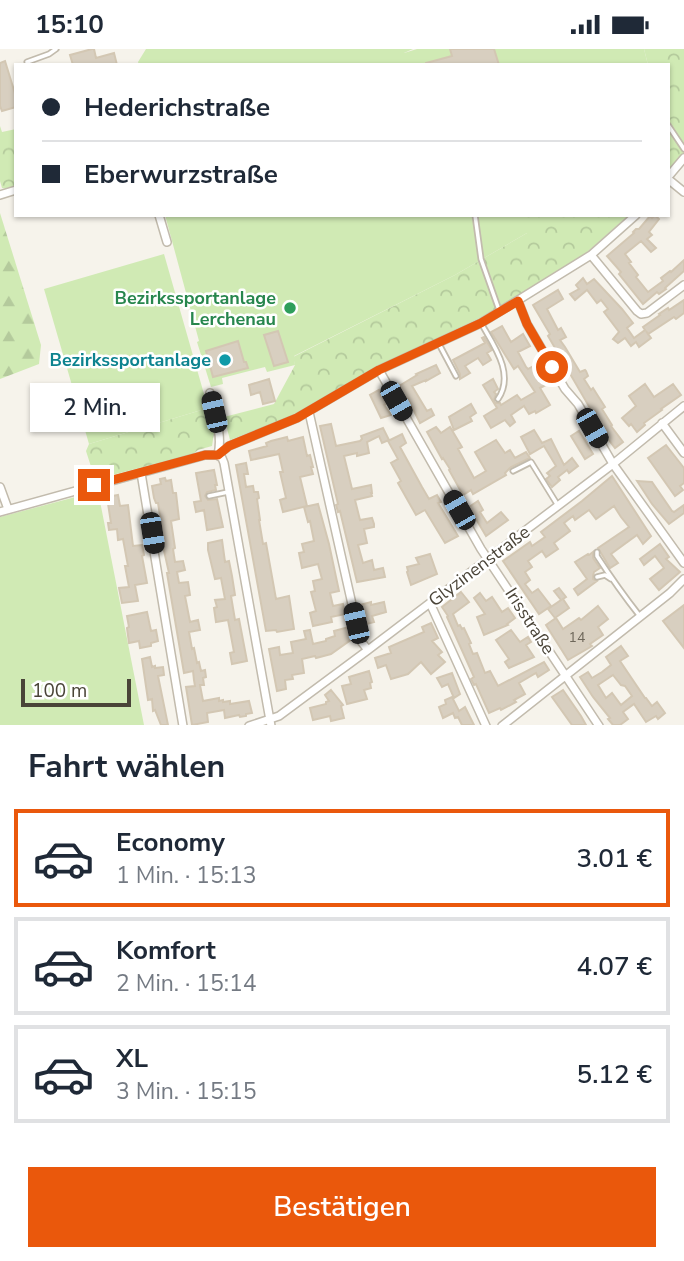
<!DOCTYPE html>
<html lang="de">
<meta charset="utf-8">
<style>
:root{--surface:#fff;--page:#f6f6f7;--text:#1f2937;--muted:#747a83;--line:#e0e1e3;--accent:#ea580c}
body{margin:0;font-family:"Nunito Sans",sans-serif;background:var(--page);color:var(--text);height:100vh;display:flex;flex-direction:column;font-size:26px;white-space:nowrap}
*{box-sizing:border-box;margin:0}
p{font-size:23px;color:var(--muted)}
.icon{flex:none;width:38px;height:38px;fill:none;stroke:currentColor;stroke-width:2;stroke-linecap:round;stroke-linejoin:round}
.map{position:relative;height:676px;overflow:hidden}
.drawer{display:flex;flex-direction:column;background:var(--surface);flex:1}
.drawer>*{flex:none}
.guide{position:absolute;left:14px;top:14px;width:656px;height:154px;border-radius:0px;box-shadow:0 2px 5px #0004;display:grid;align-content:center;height:154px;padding:0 28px;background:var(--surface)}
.scale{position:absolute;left:21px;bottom:18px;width:110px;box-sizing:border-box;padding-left:7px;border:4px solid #4a4438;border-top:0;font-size:19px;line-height:24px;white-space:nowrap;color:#4a4438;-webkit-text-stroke:5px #fff;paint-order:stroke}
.end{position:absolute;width:32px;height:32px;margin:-16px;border:9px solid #ea580c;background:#fff;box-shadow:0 0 0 4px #fff}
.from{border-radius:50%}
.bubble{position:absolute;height:49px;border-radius:0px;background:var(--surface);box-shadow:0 2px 5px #0004;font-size:23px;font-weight:600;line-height:49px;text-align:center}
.car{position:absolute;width:21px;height:42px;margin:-21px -10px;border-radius:9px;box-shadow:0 0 5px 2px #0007;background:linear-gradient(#222 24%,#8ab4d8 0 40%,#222 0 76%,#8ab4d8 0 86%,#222 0)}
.guide b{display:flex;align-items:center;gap:24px;height:66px;font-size:26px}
.guide b+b{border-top:2px solid var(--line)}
.guide i{width:18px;height:18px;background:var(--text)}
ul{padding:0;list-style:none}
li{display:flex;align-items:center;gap:21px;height:98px;margin:0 14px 10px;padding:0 14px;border:4px solid var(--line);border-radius:0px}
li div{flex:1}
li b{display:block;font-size:26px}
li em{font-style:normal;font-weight:600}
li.selected{border-color:var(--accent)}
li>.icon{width:63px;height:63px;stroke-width:1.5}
h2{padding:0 28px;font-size:32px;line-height:84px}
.action{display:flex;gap:14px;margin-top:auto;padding:14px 28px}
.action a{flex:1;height:80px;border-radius:0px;background:var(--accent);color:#fff;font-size:28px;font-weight:600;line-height:80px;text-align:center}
.status{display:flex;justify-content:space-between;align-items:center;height:49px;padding:0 35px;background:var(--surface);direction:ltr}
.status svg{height:19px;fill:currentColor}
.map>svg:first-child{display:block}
.grass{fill:#d0eab4}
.forest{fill:url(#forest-firs)}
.park{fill:url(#park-crowns)}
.building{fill:#d8cfc0;stroke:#d3c7b3;stroke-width:2;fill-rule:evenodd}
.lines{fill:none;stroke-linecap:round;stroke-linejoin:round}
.service-casing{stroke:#c2bbad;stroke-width:7}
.minor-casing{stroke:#c2bbad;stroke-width:10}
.service{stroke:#fff;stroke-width:3.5}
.minor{stroke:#fff;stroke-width:7}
.route{stroke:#ea580c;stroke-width:9}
.leisure-dot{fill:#2e9e5b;stroke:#fff;stroke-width:2.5}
.culture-dot{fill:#0f9aa8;stroke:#fff;stroke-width:2.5}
.labels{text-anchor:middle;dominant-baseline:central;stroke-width:5;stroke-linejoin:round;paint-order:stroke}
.number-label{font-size:14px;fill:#6e675a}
.leisure-label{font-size:18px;font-weight:bold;fill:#27864d;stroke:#fff;text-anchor:end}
.culture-label{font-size:18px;font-weight:bold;fill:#0d838f;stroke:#fff;text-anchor:end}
.street-label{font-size:18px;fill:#4a4438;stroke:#fff}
</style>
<div class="status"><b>15:10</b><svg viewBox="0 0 49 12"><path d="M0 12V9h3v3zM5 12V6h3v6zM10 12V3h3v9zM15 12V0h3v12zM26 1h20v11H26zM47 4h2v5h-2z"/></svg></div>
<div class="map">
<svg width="684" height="677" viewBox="0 0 684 677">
<defs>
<pattern id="forest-firs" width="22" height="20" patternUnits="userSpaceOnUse" patternTransform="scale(1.75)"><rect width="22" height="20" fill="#d0eab4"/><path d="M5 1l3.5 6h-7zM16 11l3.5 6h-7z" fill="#b4ca9c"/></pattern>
<pattern id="park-crowns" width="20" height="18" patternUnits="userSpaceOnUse" patternTransform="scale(1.75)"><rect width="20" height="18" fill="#d0eab4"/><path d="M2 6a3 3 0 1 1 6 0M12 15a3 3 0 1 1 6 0" fill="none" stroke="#b4ca9c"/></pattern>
</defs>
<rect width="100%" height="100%" fill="#f6f3eb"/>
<path class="grass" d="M146,0H413L404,4L417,0H644L648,16H139L138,13Z
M165,166H527V184L455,226L294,307L295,316L267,323L265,318L222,329L223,335L211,338L197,293L199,292Z
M164,205L208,359L89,395L44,240Z
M98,442L144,676H0V468Z"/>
<path class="forest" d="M0,164L41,296L39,315L0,330Z"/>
<path class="park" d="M644,0H684V104L669,123L668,16H648Z
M0,77L2,83L16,80V138L7,140L2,139L0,132Z
M527,166H629L577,212L480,269L379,317L292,367L230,391L224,368L274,355L295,316L293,308L455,226L527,184Z
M208,359L214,384L212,397L198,401L193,405L97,430L94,427L86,402L89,395Z"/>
<path class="building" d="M92,0H94L96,9L114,4L117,16H73L70,6Z
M450,0H494L499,16H426V14L452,7Z
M5,12L16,48V58L2,62L0,57V14Z
M655,166L659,170L649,183L652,186L647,190L656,199L651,203L641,192L625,205L631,213L629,214L638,226L636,228L648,243L663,232L661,229L670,222L671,223L684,211V222L665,239L666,240L659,245L657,243L643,255L619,225L621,223L607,207L634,184L633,183L636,180H639L650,167L652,169Z
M583,229L587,235L594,230L622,260L633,274L627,279L634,289L645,281L643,278L660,266L659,265L668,259L669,261L684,251V264L676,270L674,268L648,285L646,282L651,289L639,298L636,293L631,297L625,289L618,294L613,290L619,283L604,263L608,260L601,251L597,254L587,241L575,251L570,245L579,240L576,236Z
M558,241L563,250L547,260L558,281L561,279L566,288L560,291L565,298L580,323L585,321L586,322L588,327L584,330L591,341L593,339L598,347L605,358L602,360L612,376L611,377L623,393L615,399L608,390L548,287L550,285L533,256Z
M502,277L511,293L523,285L530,297L518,303L526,318L528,320L537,315L544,327L549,325L553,332L540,339L550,356L536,364L535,362L529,365L524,357L511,366L515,373L510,377L505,371L491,379L484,367L497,359L483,336L493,330L498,340L494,343L496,345L494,351L495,354H500L501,356L517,346L521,351L535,343L518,317L514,320L491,283Z
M278,282L288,313L274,317L264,286Z
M484,288L492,301L487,304L491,311L483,316L478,309L465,317L470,324L460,330V325L453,311L485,294L482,289Z
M238,292L244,313H246L248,319L213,328L206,302Z
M436,316L440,324L426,332V331L412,337L427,362L431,360L434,366L420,374L408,350L406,351L399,337L417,326L416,325Z
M269,330L275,352L263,355L260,343L251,346L249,336Z
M645,335L654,348L673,335L681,346L661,360L662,361L644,374L645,376L637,383L631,375L629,377L622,369L636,357L629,347Z
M379,341L386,355L384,356L391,366L381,369L370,346Z
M471,355L476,364L470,368L472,372L454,381L449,368Z
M331,375L336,397L360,392L362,390L361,387L383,379L389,391L382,394L379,387L367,393L369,404L357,407V404L344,407L352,440L371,436L372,444H371L372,447L355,451L360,471L372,469L374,475V478L364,480L367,494L358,496L363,514L372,511L374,521L383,519L385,528L357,533L340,462L338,463L336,456L338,455L320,377Z
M436,378L441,384L450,378L462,398L458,400L474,429L486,422L475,403L496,391L505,404L510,401L515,409L526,403L530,409L511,418L505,424L506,426L473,445L471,441L463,446L449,421L450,420L443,409L442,410L427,383Z
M534,381L542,394L551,390L564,416L572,409L578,417L569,424L567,421L558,428L560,431L552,438L546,430L550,427L547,424L556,417L544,397L530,405L521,388Z
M579,382L593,405L585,410L571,387Z
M402,385L406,394L400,398L422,438L429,450L437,446L441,453L438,454L458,487L445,494L425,461L416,466L398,434L401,432L391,414L398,410L388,392Z
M287,388L288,392L303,388L307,407L310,406L313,418H311L313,425L300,428L307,457L283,463L280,451L286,449L280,423H283L279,405L251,411L249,402L267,397L266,394L271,392Z
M666,396L684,419V434L680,437L683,441L675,447L648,409Z
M246,414L248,425H244L246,438L253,437L254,443H258L259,449L257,450L260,471H259L263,495L266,494L276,550L289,547L294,580L277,583L276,581L266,582L236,416Z
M214,421L217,436H215L216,441L207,443L205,447L208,451L217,450L223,478L207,481L204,461L196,463L194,453L201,452L196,424Z
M612,427L651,487L643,495L637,486L611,505L618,514L610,519L598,499L629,478L621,468L614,457L596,470L589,461L575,471L573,467L564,474L570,482L554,494L558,500L546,508L542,502L528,512L532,518L525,523L530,531L525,535L532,544L538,540L551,557L539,565L503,512L530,493L532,497L545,488L541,483L582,452Z
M165,429L166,432L171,431L173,444H176L179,470L171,472L175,499L173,500L175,513L183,512L185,521L177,523L179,534L188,533L190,546L185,547L190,573L198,571L200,581L189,583L192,600L194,599L197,614L199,613L201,622L205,621L206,628L203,629L204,636H200L203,652L219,649V652L223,651V653L230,652V655L249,652L252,664L246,665V667L240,668L239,666L225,669L224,661L207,664L208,673L192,676L186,638L195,637L194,631L193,622L184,624L169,536L167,524H169L159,479H162L158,454H156L154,449L152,437L161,435L160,430Z
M637,432L652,433L672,462L674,463L684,456V464L669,475L652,455Z
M118,446L120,457L128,456L133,497L142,496L144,506L142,507L147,534L135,536L138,552L122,554L119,539L129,538L125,517H128L123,490L118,491L117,480L109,481L108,474H111L107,448Z
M478,452L483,461L480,463L487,474L501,463L508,471L486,487L469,458Z
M318,455L329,495L339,542L330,544L333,557L343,555L345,565L331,568L332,573L313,577L310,564L316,562L311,543L315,542L313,532L322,530L318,515L302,519L299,504L304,503L302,495L314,492L310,472L308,473L304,458Z
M222,491L225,513L229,512L232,527L235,546L231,547L235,571L239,570L247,612L232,615L230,604L234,603L228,571L216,573L214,559L217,558L215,551L225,550L221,529L215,530L208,501V494Z
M660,495L669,508L666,510L680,523L659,541L650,530L664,519L655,507L644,516L640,510Z
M593,503V509L600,519L594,523L593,527V530L597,532L578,546L574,540L587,530L575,513L588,505L589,506Z
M430,505L437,525L411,536L407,523L408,522L407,518L419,515L416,509Z
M559,539L566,548L563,550L569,559L555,569L548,560L561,551L554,542Z
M461,543L469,553L453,565L458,577L460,576L462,580L464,579L471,594L469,595L473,605L477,604L485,624L490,622L498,637L544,613L549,621L538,628L536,624L519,634L525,645L514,651L516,653L501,661L500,659L489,664L476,635L474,636L471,630L474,628L447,568L448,567L442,558Z
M480,544L486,552L492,548L502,563L508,559L515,569L507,575L508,576L484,586L477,568L485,565L474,549Z
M371,553V556L384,553L386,563L372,567L374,573L366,575L360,556Z
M684,556V599L663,572Z
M598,557L608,570L598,578L603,586L590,595L592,597L568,611L546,576L556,569L563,580L579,569L581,571Z
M147,563L151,582L156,581L158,592L151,594V597L140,599L139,592L129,594L127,579L129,578L127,567Z
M431,574L438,589L432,592L442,603L438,606L445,613L431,625L421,613L408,625L391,630L386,616L378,619L375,609L391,604L389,598L424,583L422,578Z
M349,578L352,590L331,605L316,609L315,607L302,610L304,624L292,626L293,630L285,631L286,640L277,642L269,600L279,598L280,606L293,604L291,593L306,590L304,582L310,581L313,595L326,592V590L335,587L334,582Z
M511,581L520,593L528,588L531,593L526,596L534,608L509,619L505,613L509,610L496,591Z
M621,597L628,607L620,612L645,649H646L652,657L657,653L665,664L658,670L656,667L646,673L634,655L623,663L628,670L620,676H613L608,670L610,669L593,648L580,628L588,623L592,629L602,623L611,616L606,608ZM613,626L621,636L625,637L632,647L621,656L612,644L606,649L598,636Z
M150,608L152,618L155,617V619L163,618L164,626L158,627L168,676H161L155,661L153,662L152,650L148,651L142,610Z
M369,622L372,633L370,634L371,639L364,641L367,650L347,655L342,637L351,635L349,628Z
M452,624L460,645L454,649L448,635L442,638L437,629Z
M331,641L343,656L341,657L344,669L331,672L330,667L313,671L310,659L326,655V653L329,652L325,646Z
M563,641L581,667L586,676H572L552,648Z
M452,648L459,662L465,658L474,676H462L458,668L455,669L453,664L443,669L439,658L446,655L445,651Z"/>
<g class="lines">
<defs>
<path id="service" d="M27,13L49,5L56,0
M668,76L684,100
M475,166L481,210L499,261
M481,274C494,297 515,325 498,350
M439,295L456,327
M513,422L531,413L557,455
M209,447L228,443
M597,503V507C610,527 624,547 639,566
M597,528L605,526L611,530"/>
<path id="minor" d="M668,128L684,109
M668,130L684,143
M0,146L16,141
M159,166L167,193
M591,206L637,262L641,265L647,264L684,236
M518,252L527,275L565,340L578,355L613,415L684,514
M379,321L481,500L599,677
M210,344C214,364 223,386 218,405
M309,363L360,591L368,601
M662,374L684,404
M217,406L222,409L224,414L271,677
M141,424L183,677
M0,438L8,460
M0,463L205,406H217L229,397L297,369L379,321L481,274L591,206L636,166
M430,554L486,677
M249,677L279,667L368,601L613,415L684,357
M502,677L670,544L684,530"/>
</defs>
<use href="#service" class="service-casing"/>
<use href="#minor" class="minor-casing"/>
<use href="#service" class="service"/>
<use href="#minor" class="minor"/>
</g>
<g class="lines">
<path class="route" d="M94,436L205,406H218L229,397L297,369L379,321L481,274L518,252L527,275L552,318"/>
</g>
<circle class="leisure-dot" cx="290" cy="259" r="7"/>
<circle class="culture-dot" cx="225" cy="311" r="7"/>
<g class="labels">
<g class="number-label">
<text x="577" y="588">14</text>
</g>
<g class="leisure-label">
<text x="276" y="249">Bezirkssportanlage<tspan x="276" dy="21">Lerchenau</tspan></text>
</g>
<g class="culture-label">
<text x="211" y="311">Bezirkssportanlage</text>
</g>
<g class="street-label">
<text transform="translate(479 517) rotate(-37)">Glyzinenstraße</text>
<text transform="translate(530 572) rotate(57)">Irisstraße</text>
</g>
</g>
</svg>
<div class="scale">100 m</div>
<i class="end from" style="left:552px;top:318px"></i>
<i class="end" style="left:94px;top:436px"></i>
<div class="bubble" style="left:30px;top:334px;width:130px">2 Min.</div>
<i class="car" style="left:396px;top:352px;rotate:150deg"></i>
<i class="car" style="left:214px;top:363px;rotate:347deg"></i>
<i class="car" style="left:592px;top:379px;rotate:150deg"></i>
<i class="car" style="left:459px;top:461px;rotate:330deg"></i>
<i class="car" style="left:152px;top:484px;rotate:171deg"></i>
<i class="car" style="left:356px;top:574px;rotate:347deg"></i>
<div class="guide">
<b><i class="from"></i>Hederichstraße</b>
<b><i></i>Eberwurzstraße</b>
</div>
</div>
<section class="drawer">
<h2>Fahrt wählen</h2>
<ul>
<li class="selected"><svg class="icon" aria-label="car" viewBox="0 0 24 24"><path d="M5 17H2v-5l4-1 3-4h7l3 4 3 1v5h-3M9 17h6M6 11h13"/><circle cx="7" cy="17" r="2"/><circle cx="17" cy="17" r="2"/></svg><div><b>Economy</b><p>1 Min. · 15:13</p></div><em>3.01 €</em></li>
<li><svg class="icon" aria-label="car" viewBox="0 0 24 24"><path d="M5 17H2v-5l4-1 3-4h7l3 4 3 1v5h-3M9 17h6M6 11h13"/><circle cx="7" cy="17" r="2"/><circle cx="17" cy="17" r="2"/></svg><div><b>Komfort</b><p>2 Min. · 15:14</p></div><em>4.07 €</em></li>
<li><svg class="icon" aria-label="car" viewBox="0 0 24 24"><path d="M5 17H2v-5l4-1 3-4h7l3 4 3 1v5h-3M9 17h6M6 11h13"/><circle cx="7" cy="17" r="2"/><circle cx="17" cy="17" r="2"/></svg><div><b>XL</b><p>3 Min. · 15:15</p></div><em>5.12 €</em></li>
</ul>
<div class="action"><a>Bestätigen</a></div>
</section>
